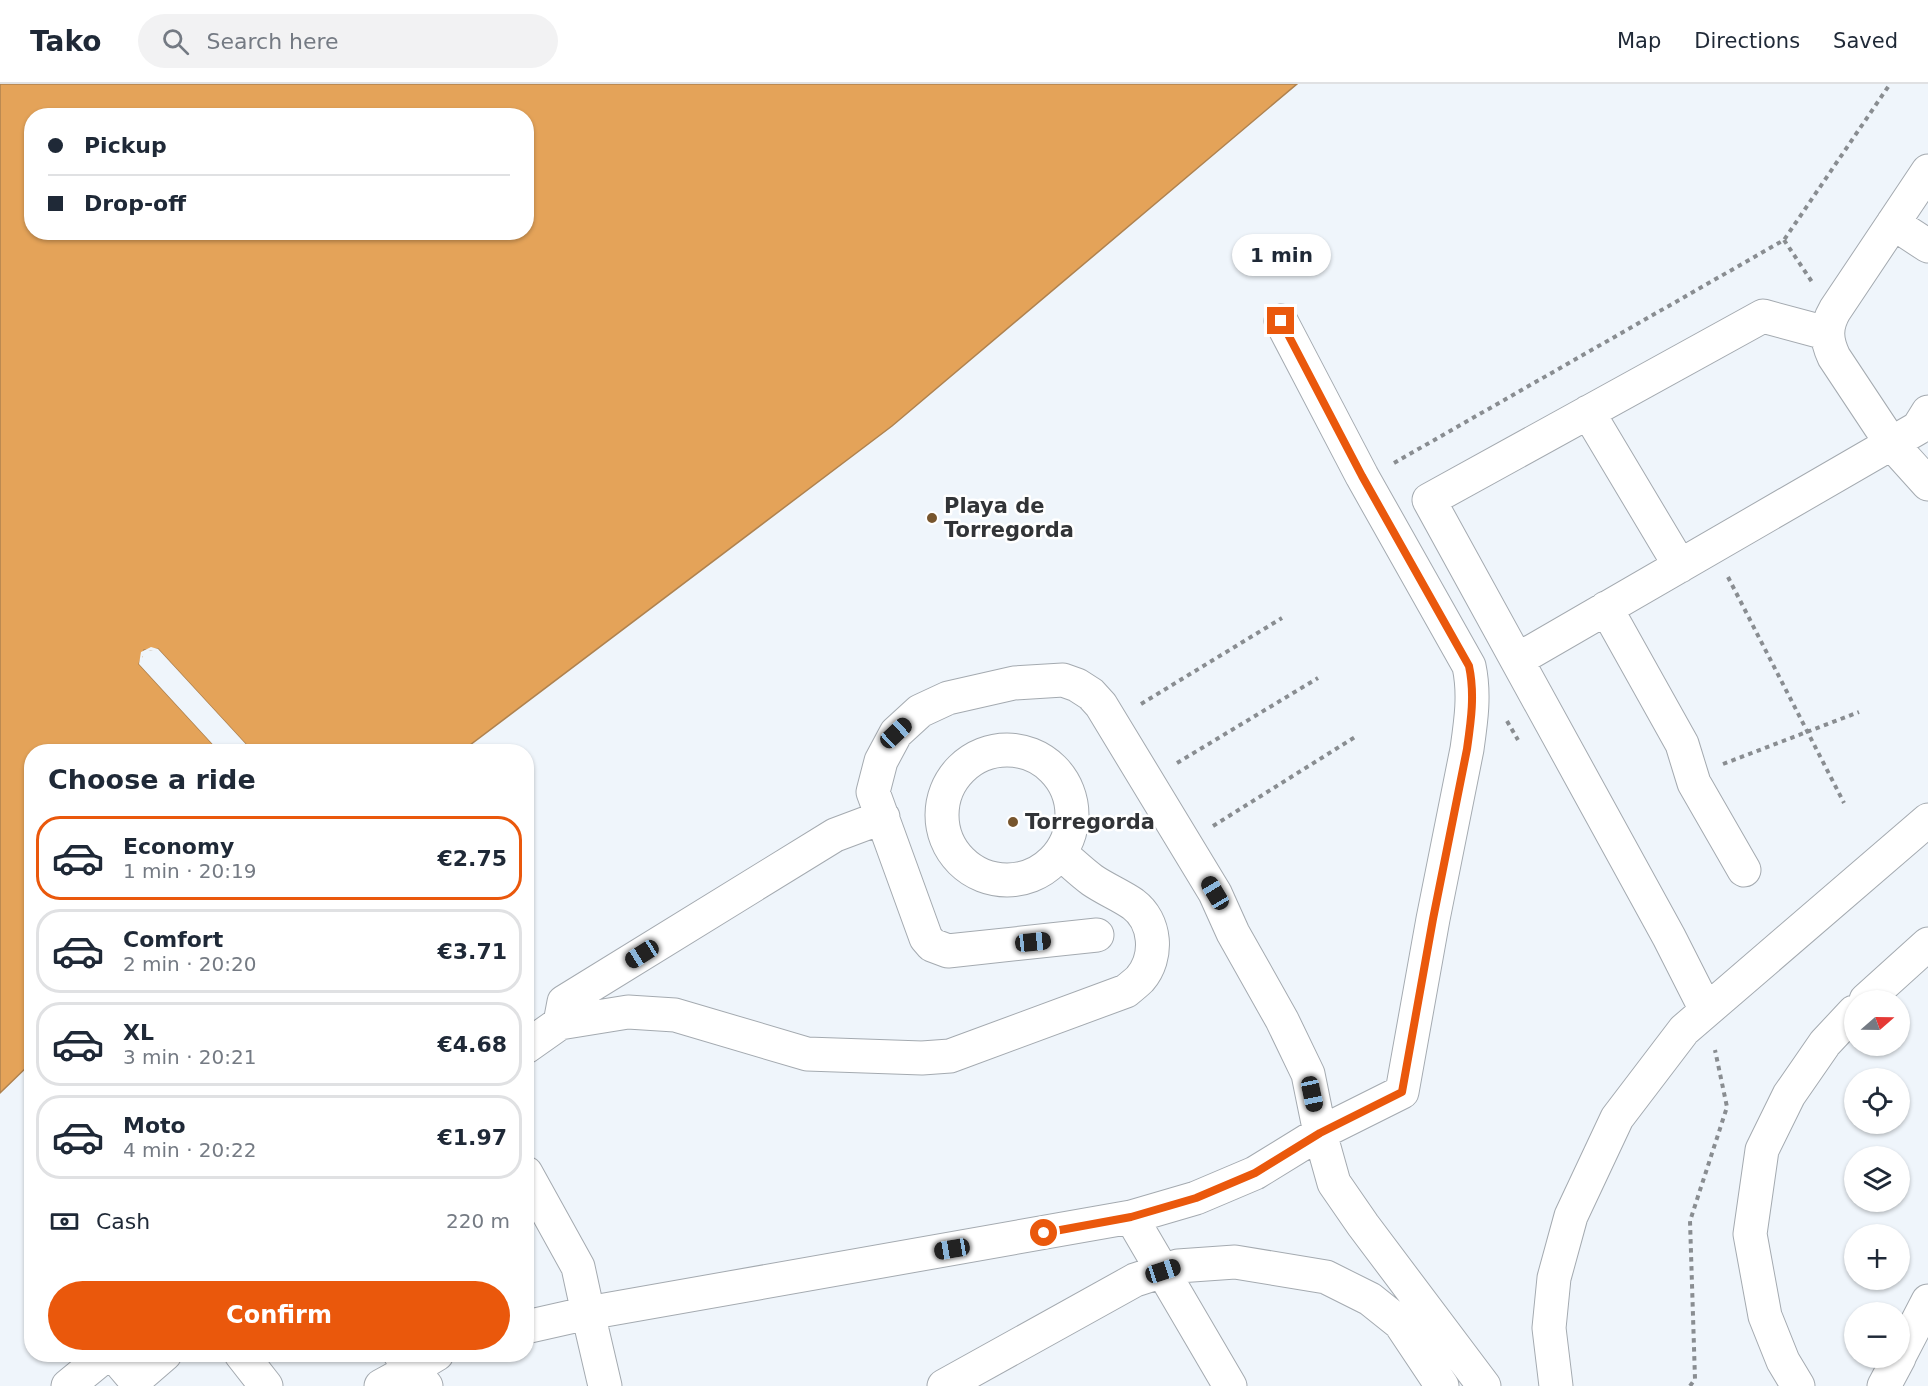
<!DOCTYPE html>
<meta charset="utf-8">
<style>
:root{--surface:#fff;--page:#f2f2f3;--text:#1f2937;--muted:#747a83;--line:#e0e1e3;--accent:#ea580c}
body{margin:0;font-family:"DejaVu Sans",sans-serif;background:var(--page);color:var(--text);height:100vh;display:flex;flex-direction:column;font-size:22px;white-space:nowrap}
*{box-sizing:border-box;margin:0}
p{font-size:20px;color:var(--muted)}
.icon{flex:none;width:33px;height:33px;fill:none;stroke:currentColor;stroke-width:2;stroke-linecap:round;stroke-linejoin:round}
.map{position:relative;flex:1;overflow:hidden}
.side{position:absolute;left:24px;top:660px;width:510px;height:618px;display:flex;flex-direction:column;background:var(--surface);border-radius:24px;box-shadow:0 2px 4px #0004}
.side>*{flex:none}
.top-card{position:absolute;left:24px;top:24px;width:510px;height:132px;border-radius:24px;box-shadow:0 2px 4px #0004;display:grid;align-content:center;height:132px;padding:0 24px;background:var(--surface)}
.needle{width:39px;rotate:70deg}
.fabs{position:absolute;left:1844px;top:906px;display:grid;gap:12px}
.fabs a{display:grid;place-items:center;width:66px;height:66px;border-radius:50%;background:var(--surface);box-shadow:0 2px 4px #0004;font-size:30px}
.end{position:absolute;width:27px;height:27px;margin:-14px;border:8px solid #ea580c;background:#fff;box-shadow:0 0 0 3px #fff}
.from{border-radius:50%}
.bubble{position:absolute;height:42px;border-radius:21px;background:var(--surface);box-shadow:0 2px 4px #0004;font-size:20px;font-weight:600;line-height:42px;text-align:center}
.car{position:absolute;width:18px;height:36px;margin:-18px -9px;border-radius:8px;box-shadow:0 0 4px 2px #0007;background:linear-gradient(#222 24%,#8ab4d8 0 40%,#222 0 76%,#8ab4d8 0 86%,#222 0)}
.top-card b{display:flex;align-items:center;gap:21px;height:57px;font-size:22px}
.top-card b+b{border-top:2px solid var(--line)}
.top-card i{width:15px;height:15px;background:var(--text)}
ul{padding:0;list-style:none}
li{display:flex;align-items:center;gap:18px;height:84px;margin:0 12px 9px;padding:0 12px;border:3px solid var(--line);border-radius:24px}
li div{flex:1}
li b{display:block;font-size:22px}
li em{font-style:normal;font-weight:600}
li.current{border-color:var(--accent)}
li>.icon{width:54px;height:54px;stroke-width:1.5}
h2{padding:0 24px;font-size:27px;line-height:72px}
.pay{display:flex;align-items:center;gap:15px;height:66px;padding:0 24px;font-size:22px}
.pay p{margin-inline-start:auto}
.primary-button{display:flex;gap:12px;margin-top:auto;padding:12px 24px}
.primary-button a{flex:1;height:69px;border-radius:36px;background:var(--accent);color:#fff;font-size:24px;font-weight:600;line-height:69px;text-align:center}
header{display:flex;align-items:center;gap:36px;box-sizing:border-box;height:84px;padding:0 30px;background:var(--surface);border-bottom:2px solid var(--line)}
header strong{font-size:28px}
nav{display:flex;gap:33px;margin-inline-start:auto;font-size:21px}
.search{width:420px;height:54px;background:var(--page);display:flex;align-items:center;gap:15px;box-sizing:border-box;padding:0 21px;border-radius:33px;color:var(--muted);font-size:22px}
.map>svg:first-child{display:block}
.water{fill:#e4a359;stroke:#af824f;stroke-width:1.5;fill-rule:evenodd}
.pier{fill:#eff5fb}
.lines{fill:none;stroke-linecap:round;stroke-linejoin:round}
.minor-casing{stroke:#a4aab0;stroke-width:35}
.highway-casing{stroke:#a4aab0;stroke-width:35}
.path{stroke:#898d91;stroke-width:4;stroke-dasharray:4.5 4.5;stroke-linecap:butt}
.minor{stroke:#fff;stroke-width:33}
.highway{stroke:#fff;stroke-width:33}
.route{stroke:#ea580c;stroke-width:8}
.poi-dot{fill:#77552d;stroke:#fff;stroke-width:2}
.labels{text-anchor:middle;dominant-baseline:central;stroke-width:5;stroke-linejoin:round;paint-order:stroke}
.poi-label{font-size:21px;font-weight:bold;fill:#323437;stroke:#fff;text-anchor:start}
</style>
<header>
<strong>Tako</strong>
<div class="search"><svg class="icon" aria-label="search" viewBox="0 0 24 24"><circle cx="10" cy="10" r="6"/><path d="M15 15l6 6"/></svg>Search here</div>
<nav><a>Map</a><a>Directions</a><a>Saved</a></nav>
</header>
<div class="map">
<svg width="1928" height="1302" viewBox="0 0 1928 1302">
<rect width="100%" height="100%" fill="#eff5fb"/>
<path class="water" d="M0,0H1297L892,342L462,667H252L158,565L144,566L139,580L219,667L32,668L31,979L0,1009ZM32,32H526V148H32Z"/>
<path class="pier" d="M151,563L158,565L252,667L247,668L156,568L151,566L146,568L142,573V578L222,667H219L139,580L141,568Z"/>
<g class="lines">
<defs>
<path id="minor" d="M1928,87L1835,226C1825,243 1826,256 1834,273L1891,359L1928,400
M1893,139L1928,162
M1588,328L1680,482
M1606,524L1682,660L1694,699L1744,786
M1517,576L1918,344L1928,328
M942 731a65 65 0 1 1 130 0a65 65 0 1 1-130 0Z
M1097,851L948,867L932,861L926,854L873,708L881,677L896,649L920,627L948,614L1014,599L1063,596L1077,601L1091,610L1101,621L1215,809L1233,849L1282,936L1308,990L1320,1049L1334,1099L1363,1141L1484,1302
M1866,916L1928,860
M1706,926L1669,853L1429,416L1763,232L1826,249
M560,939L564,918L835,751L883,733
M526,963L560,939L628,928L675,931L807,970L922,974L950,972L1126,907C1131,903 1136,899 1140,895C1159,873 1156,837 1133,820C1120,811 1105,805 1092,796C1081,788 1071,778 1060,769
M526,1089L578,1183L588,1229L1131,1133L1196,1114L1255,1089L1320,1049L1402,1008L1433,835L1467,665C1471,637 1475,610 1469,582L1362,392L1281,237
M1131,1133L1230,1302
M526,1243L588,1229L605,1302
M113,1270L135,1296L165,1270
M241,1270L266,1302
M68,1302L107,1270
M381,1302L412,1285L400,1270
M426,1302L412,1285L437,1270
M944,1302L1135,1196L1178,1182L1235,1178L1326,1193L1370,1215L1400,1239L1442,1302
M1556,1302L1549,1244L1554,1194L1571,1132L1617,1034L1684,946L1928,736
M1798,1302L1783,1277L1765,1232L1750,1150L1762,1066L1789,1011L1825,959L1854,928"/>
<path id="highway" d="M1899,1273L1928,1217
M1884,1302L1899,1274"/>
</defs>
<use href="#minor" class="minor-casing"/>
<use href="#highway" class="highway-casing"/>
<path class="path" d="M1784,156L1812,198
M1394,379L1784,156L1890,0
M1728,493L1844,719
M1141,620L1282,534
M1507,637L1518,656
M1177,679L1318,594
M1723,680L1859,628
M1213,742L1355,653
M1690,1302L1695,1295L1690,1137L1727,1023L1715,966"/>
<use href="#minor" class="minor"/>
<use href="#highway" class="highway"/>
</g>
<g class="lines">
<path class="route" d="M1044,1149L1131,1133L1196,1114L1255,1089L1320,1049L1402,1008L1433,835L1467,665C1471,637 1475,610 1469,582L1362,392L1281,237"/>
</g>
<g class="poi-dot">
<circle cx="932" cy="434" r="6"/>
<circle cx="1013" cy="738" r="6"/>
</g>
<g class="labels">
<g class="poi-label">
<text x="944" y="422">Playa de<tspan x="944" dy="24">Torregorda</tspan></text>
<text x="1025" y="738">Torregorda</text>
</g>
</g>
</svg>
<div class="fabs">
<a><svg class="needle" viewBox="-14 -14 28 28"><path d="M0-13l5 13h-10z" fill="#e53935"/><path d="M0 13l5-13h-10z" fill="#747a83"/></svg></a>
<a><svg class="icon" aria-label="locate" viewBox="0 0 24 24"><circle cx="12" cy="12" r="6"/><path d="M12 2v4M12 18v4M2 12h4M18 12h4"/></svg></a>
<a><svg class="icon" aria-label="layers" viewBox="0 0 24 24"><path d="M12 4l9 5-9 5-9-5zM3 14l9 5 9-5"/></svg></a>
<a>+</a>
<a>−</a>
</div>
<i class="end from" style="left:1044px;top:1149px"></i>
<i class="end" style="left:1281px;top:237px"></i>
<div class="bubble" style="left:1232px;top:150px;width:99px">1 min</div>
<i class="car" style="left:896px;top:649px;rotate:47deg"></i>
<i class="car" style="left:1215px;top:809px;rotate:329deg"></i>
<i class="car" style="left:1033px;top:858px;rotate:84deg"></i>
<i class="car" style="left:642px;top:870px;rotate:238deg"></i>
<i class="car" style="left:1312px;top:1010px;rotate:168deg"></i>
<i class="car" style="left:952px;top:1165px;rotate:260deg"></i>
<i class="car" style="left:1163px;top:1187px;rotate:72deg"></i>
<div class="top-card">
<b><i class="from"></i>Pickup</b>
<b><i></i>Drop-off</b>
</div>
<section class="side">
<h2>Choose a ride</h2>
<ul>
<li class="current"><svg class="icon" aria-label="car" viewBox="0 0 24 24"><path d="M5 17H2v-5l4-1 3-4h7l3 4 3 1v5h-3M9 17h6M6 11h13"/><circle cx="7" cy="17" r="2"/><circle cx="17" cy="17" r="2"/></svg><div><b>Economy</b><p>1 min · 20:19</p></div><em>€2.75</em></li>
<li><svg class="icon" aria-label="car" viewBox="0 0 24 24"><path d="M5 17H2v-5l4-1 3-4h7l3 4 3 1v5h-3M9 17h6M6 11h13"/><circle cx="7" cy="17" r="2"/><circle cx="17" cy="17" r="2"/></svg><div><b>Comfort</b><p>2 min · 20:20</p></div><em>€3.71</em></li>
<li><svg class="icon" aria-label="car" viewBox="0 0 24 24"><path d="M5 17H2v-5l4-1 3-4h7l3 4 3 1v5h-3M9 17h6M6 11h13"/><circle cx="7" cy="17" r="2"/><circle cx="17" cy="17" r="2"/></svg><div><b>XL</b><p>3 min · 20:21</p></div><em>€4.68</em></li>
<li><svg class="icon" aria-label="car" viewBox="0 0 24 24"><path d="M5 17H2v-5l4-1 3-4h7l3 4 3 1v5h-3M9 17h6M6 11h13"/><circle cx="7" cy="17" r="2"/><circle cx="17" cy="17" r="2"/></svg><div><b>Moto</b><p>4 min · 20:22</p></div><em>€1.97</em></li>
</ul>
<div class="pay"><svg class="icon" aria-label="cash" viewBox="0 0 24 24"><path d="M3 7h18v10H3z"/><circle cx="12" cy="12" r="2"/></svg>Cash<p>220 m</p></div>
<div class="primary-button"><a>Confirm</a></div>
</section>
</div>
